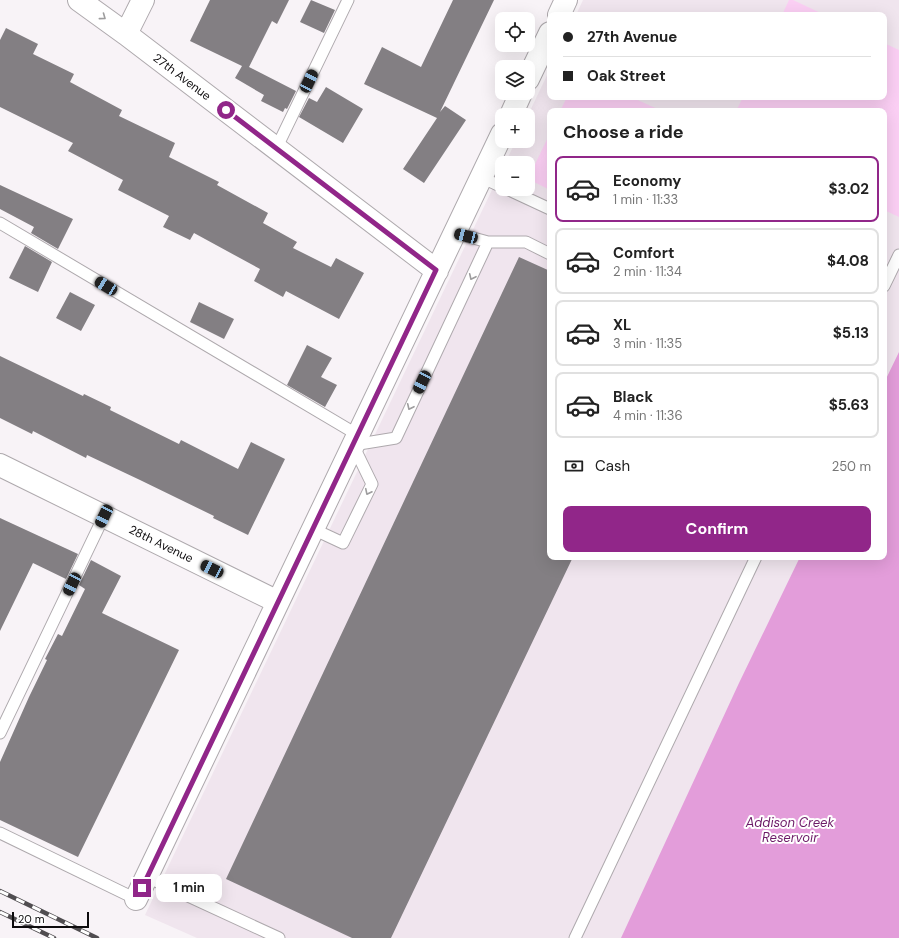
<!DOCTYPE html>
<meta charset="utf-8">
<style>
:root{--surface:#fff;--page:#f2f2f2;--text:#222;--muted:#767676;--line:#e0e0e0;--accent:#912689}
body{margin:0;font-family:"DM Sans",sans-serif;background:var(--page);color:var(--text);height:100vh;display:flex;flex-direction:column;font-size:15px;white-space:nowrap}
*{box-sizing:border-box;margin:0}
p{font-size:13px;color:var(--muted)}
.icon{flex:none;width:22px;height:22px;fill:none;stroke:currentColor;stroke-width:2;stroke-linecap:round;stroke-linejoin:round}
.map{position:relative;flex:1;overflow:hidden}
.details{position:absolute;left:547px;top:108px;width:340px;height:452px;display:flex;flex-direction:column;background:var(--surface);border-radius:8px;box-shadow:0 4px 16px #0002}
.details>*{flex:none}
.guide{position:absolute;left:547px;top:12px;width:340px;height:88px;border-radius:8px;box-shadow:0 4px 16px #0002;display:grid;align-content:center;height:88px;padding:0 16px;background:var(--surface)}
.controls{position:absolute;left:495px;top:12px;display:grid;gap:8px}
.controls a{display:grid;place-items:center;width:40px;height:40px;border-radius:8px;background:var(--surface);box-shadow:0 4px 16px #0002;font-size:20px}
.scale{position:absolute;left:12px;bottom:10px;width:77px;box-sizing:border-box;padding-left:4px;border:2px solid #0d0b0d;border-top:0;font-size:11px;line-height:14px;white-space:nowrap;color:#0d0b0d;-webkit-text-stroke:3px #fff;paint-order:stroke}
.end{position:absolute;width:18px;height:18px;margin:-9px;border:5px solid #912689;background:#fff;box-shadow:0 0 0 2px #fff}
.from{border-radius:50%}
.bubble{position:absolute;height:28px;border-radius:8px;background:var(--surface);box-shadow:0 4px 16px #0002;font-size:13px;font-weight:700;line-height:28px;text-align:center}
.car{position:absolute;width:12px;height:24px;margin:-12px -6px;border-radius:5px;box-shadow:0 0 3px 1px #0007;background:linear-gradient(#222 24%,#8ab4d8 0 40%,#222 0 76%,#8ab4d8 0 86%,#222 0)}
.guide b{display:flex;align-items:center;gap:14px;height:38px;font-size:15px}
.guide b+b{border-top:1px solid var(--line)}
.guide i{width:10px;height:10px;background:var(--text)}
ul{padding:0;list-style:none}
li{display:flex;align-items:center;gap:12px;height:66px;margin:0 8px 6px;padding:0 8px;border:2px solid var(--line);border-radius:8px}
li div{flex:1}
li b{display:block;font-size:15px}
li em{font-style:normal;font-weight:700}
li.on{border-color:var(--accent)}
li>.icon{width:36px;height:36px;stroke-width:1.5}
h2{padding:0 16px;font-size:18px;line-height:48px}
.pay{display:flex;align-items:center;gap:10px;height:44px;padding:0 16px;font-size:15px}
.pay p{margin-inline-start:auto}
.button{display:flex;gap:8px;margin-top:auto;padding:8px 16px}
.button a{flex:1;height:46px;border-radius:8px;background:var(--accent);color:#fff;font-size:16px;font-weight:700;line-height:46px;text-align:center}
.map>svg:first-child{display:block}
.built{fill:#f0e5ee;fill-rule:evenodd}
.green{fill:#fbcff4}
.water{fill:#e39dda}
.building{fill:#837f83}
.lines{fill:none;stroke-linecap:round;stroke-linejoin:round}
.lane-casing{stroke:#aea9ad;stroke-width:13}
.street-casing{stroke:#aea9ad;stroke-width:24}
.lane{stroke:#fff;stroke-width:11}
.street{stroke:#fff;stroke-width:22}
.rail-casing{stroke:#504d50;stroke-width:4.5}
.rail{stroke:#fff;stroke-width:3;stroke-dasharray:9;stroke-linecap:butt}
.oneway{stroke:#9e9d9e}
.route{stroke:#912689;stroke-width:5}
.labels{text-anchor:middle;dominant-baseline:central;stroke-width:4;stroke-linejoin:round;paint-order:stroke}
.street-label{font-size:12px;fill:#0d0b0d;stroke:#fff}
.water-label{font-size:13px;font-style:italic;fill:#6c1b67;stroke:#fff}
</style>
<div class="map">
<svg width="899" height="938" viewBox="0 0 899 938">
<rect width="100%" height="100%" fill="#f8f3f7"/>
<path class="built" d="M583,0H899V938H197L145,915L502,169V189H528V163H505L516,141H528V115L550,69V97H884V15H576ZM550,111H884V557H550Z"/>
<path class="green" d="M789,0H793L825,15H782Z
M884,43L899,50V217L884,210V111H736L743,97H884Z
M567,97H631L662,111H560Z
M550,133V190L528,179Z"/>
<path class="water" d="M899,352V938H621L739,683L800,557H884V383Z"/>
<path class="building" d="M210,0H289L277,24L272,21L249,67L296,91L287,109L285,108L283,112L261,101L264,95L235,78L242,66L190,41Z
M311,0L335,10L324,33L300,22Z
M453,0H494L440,112L445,106L466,120L424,183L403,169L437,118L364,84L382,47L421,67Z
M6,28L38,44L33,54L74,74L70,82L122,110L119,116L175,143L169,157L219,182L217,185L268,213L263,223L297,242L293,248L331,267L336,258L364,273L339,319L286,291L283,297L254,281L260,269L194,233L190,240L163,227L169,216L118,190L123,180L68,151L73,143L0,107V40Z
M326,87L363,109L343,143L299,117L309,98L317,102Z
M0,185L73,219L58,249L31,233L34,227L0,209Z
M25,246L52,262L38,292L9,278Z
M519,257L550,271V557H573L391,938H352L226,879Z
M70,292L95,305L81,331L56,318Z
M199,302L234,319L224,339L190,322Z
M307,345L332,358L321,377L337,385L325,407L287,385Z
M0,356L83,396L84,394L111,407L110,410L179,444L181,440L238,469L251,442L285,459L248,535L213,518L214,516L140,480L87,455L86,458L33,431L32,434L0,418Z
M0,518L78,554L66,579L33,563L0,631Z
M91,560L121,576L102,613L179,650L78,857L0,820V762L29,697L47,660L45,659L58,634L62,636L85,589L79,585Z"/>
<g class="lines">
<defs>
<path id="lane" d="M276,149L348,0
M481,177L502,187
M507,189L550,209
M0,223L358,435
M455,233L488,242H526L550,254
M884,286L899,255
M313,529L343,543L372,484L353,445L396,438L488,242
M0,733L104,516
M0,833L136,899
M147,877L279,938
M575,938L756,557"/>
<path id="street" d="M79,0L126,34L437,271
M559,15L566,0
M126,34L143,0
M528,79L550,33
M511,115L521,93
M0,465L278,602
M136,899L502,134"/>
</defs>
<use href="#lane" class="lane-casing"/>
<use href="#street" class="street-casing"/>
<use href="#lane" class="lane"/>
<use href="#street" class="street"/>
<defs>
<path id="rail" d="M0,891L97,938
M0,912L54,938"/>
</defs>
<use href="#rail" class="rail-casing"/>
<use href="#rail" class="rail"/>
</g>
<defs><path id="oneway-chevron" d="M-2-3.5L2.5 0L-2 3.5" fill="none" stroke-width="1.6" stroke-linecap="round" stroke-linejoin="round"/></defs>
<g class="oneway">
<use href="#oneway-chevron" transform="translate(103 17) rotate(36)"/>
<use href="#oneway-chevron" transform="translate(472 277) rotate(115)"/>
<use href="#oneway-chevron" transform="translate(410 407) rotate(115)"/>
<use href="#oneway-chevron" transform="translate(368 492) rotate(116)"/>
</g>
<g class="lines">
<path class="route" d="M142,888L436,270L226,110"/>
</g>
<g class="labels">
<g class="street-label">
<text transform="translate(182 77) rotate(37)">27th Avenue</text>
<text transform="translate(161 544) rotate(26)">28th Avenue</text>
</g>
<g class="water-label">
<text x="790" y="822">Addison Creek<tspan x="790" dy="15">Reservoir</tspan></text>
</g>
</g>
</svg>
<div class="controls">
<a><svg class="icon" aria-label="locate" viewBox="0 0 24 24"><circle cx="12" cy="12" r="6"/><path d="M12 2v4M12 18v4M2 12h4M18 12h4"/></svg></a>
<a><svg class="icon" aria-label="layers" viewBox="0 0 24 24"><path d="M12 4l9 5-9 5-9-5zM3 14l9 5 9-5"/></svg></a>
<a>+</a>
<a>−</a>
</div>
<div class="scale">20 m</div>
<i class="end from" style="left:226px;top:110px"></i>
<i class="end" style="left:142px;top:888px"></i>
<div class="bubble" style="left:156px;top:874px;width:66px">1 min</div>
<i class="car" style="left:309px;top:81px;rotate:26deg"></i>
<i class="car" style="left:466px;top:236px;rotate:285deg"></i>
<i class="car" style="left:106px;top:286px;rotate:301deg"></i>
<i class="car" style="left:422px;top:382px;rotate:206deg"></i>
<i class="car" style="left:104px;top:516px;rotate:206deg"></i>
<i class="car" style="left:212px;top:569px;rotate:296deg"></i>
<i class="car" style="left:72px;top:584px;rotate:206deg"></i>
<div class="guide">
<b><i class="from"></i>27th Avenue</b>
<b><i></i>Oak Street</b>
</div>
<section class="details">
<h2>Choose a ride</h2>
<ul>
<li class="on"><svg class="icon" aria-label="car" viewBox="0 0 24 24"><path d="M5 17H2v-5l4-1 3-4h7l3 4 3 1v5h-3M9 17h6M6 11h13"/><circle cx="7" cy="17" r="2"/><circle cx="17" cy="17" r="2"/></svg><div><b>Economy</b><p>1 min · 11:33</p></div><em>$3.02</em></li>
<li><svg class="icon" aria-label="car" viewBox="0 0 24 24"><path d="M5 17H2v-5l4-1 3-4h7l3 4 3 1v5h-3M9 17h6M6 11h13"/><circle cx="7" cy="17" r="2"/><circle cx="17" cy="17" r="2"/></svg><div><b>Comfort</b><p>2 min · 11:34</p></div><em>$4.08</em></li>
<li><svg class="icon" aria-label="car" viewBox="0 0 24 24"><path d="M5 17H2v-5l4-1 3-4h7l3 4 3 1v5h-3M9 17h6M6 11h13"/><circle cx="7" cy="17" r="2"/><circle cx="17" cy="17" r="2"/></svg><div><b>XL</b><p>3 min · 11:35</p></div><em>$5.13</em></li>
<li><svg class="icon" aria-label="car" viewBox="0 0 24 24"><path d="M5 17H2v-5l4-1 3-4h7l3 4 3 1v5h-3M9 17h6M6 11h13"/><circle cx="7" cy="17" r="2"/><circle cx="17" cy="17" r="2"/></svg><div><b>Black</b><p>4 min · 11:36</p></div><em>$5.63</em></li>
</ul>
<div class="pay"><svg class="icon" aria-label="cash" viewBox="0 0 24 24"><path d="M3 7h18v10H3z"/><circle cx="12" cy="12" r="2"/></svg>Cash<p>250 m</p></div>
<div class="button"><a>Confirm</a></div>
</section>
</div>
